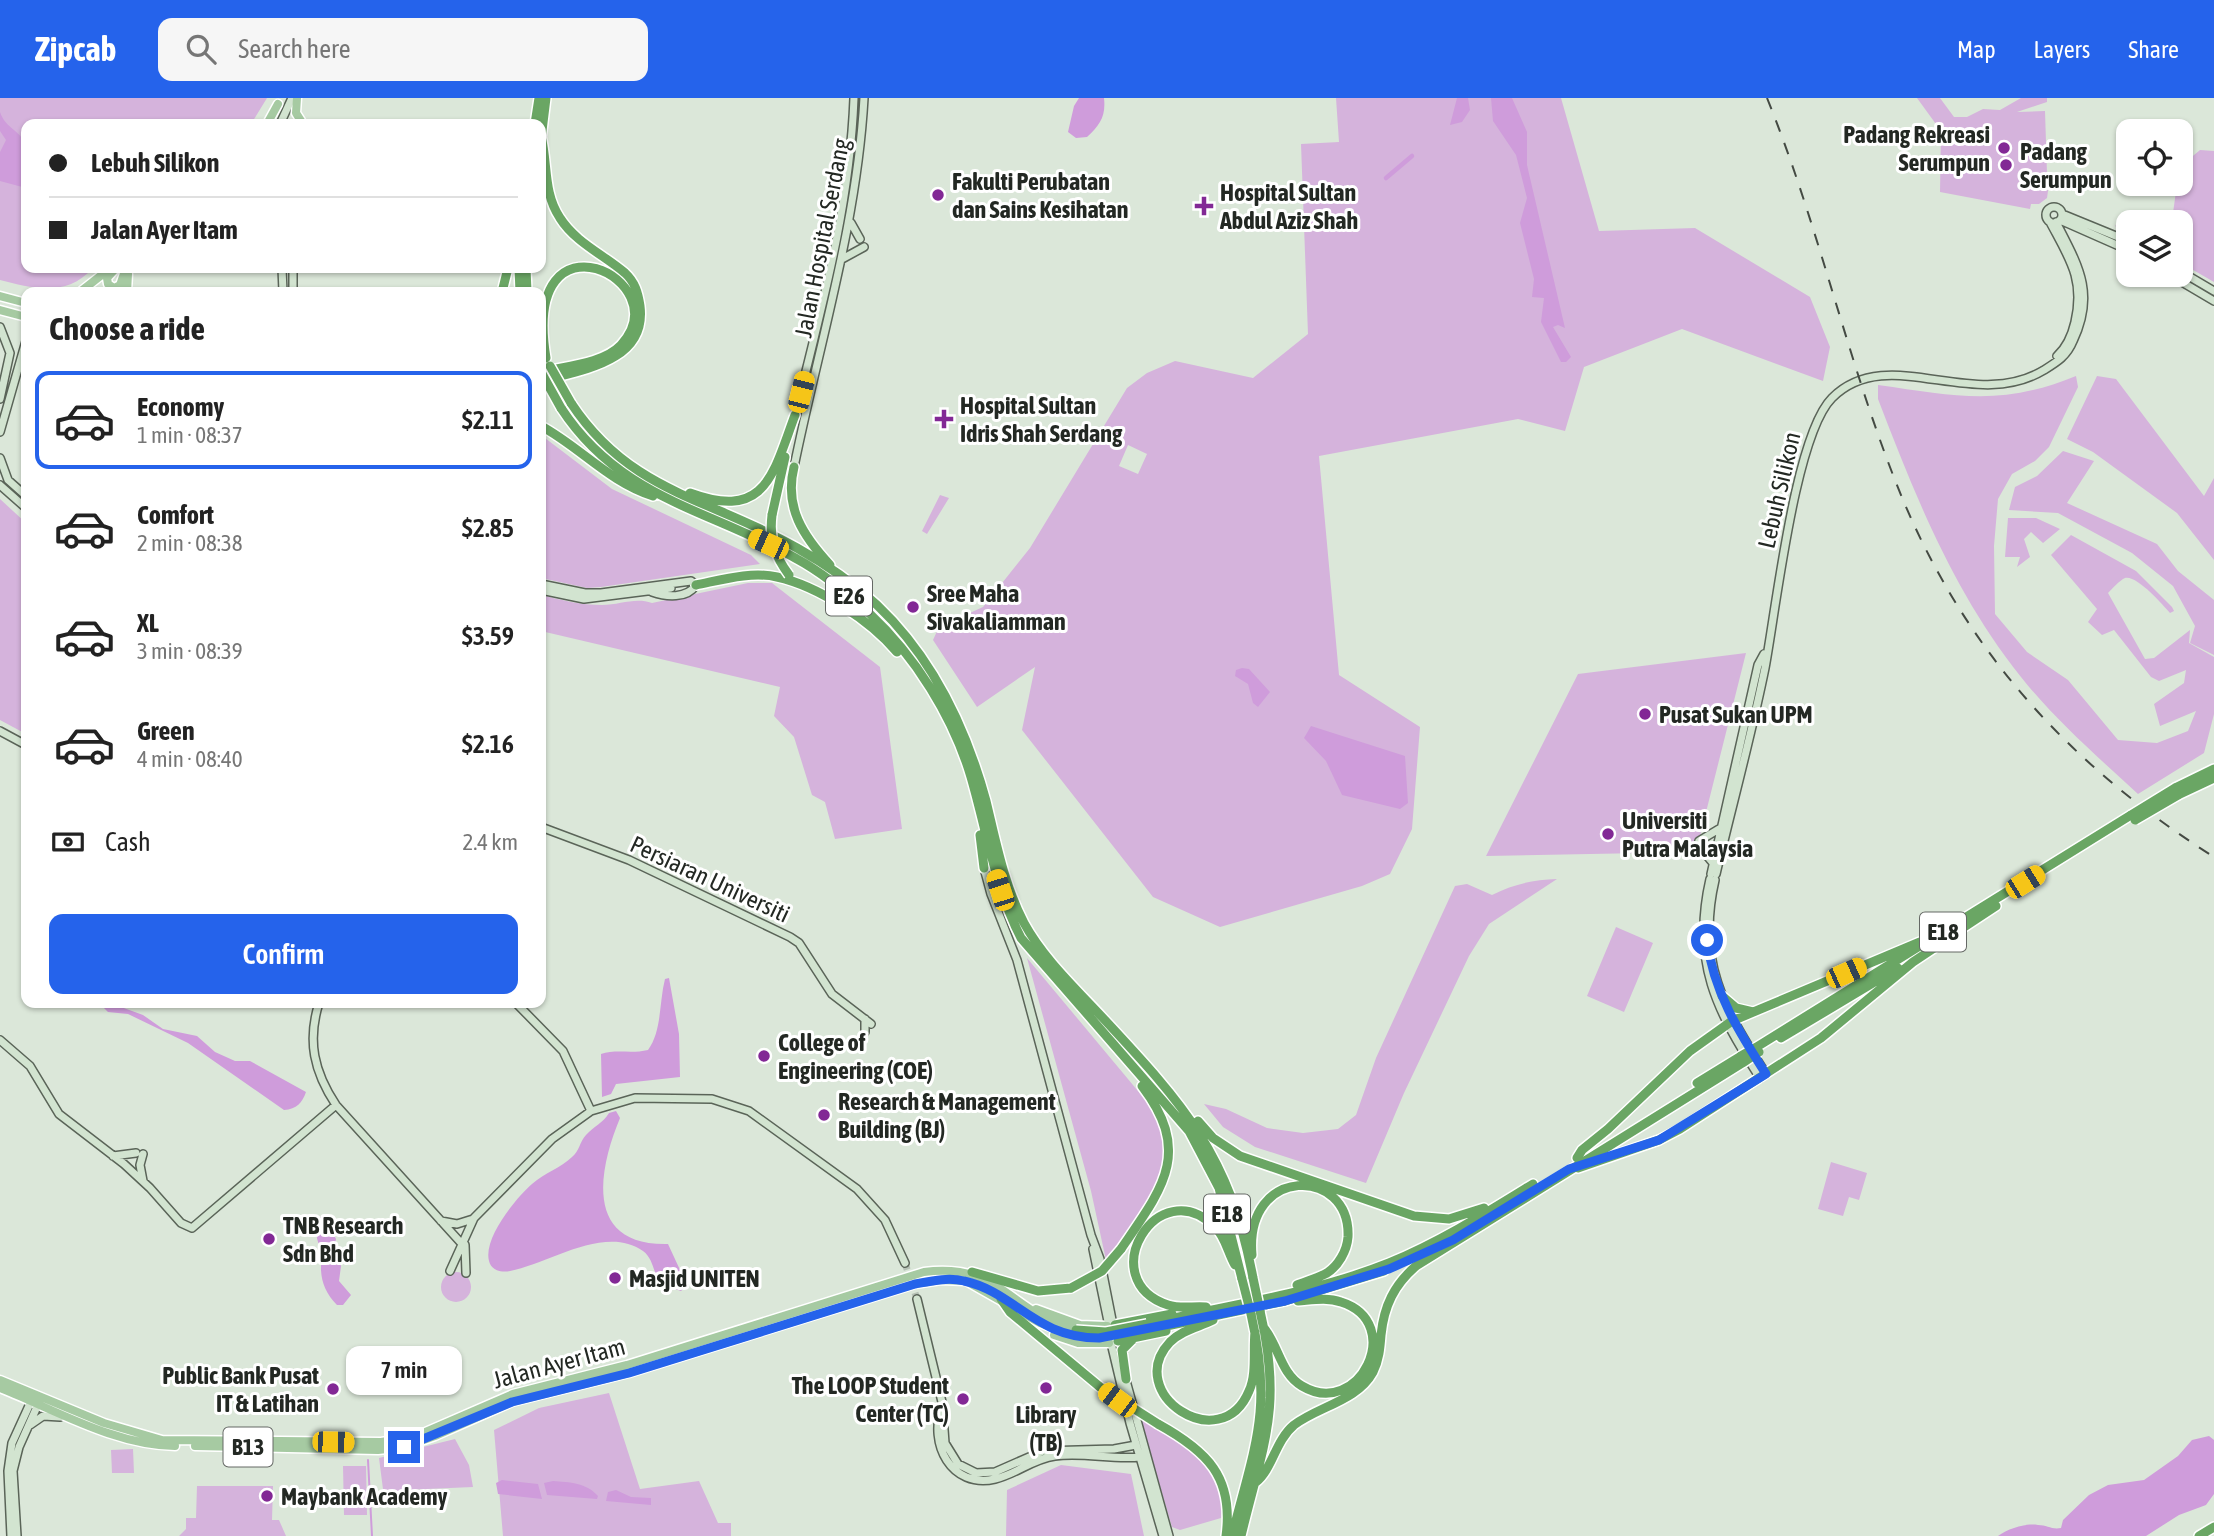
<!DOCTYPE html>
<meta charset="utf-8">
<style>
:root{--surface:#fff;--page:#f6f6f6;--text:#222;--muted:#767676;--line:#e0e0e0;--accent:#2563eb}
body{margin:0;font-family:"Asap Condensed",sans-serif;background:var(--page);color:var(--text);height:100vh;display:flex;flex-direction:column;font-size:26px;white-space:nowrap}
*{box-sizing:border-box;margin:0}
p{font-size:23px;color:var(--muted)}
.icon{flex:none;width:38px;height:38px;fill:none;stroke:currentColor;stroke-width:2;stroke-linecap:round;stroke-linejoin:round}
.map{position:relative;flex:1;overflow:hidden}
.details{position:absolute;left:21px;top:189px;width:525px;height:721px;display:flex;flex-direction:column;background:var(--surface);border-radius:14px;box-shadow:0 2px 5px #0004}
.details>*{flex:none}
.top-card{position:absolute;left:21px;top:21px;width:525px;height:154px;border-radius:14px;box-shadow:0 2px 5px #0004;display:grid;align-content:center;height:154px;padding:0 28px;background:var(--surface)}
.buttons{position:absolute;left:2116px;top:21px;display:grid;gap:14px}
.buttons a{display:grid;place-items:center;width:77px;height:77px;border-radius:14px;background:var(--surface);box-shadow:0 2px 5px #0004;font-size:35px}
.end{position:absolute;width:32px;height:32px;margin:-16px;border:9px solid #2563eb;background:#fff;box-shadow:0 0 0 4px #fff}
.from{border-radius:50%}
.bubble{position:absolute;height:49px;border-radius:14px;background:var(--surface);box-shadow:0 2px 5px #0004;font-size:23px;font-weight:600;line-height:49px;text-align:center}
.car{position:absolute;width:21px;height:42px;margin:-21px -10px;border-radius:9px;box-shadow:0 0 5px 2px #0007;background:linear-gradient(#f5c518 24%,#345 0 40%,#f5c518 0 76%,#345 0 86%,#f5c518 0)}
.top-card b{display:flex;align-items:center;gap:24px;height:66px;font-size:26px}
.top-card b+b{border-top:2px solid var(--line)}
.top-card i{width:18px;height:18px;background:var(--text)}
ul{padding:0;list-style:none}
li{display:flex;align-items:center;gap:21px;height:98px;margin:0 14px 10px;padding:0 14px;border:4px solid transparent;border-radius:14px}
li div{flex:1}
li b{display:block;font-size:26px}
li em{font-style:normal;font-weight:600}
li.selected{border-color:var(--accent)}
li>.icon{width:63px;height:63px;stroke-width:1.5}
h2{padding:0 28px;font-size:32px;line-height:84px}
.pay{display:flex;align-items:center;gap:18px;height:77px;padding:0 28px;font-size:26px}
.pay p{margin-inline-start:auto}
.button{display:flex;gap:14px;margin-top:auto;padding:14px 28px}
.button a{flex:1;height:80px;border-radius:14px;background:var(--accent);color:#fff;font-size:28px;font-weight:600;line-height:80px;text-align:center}
header{display:flex;align-items:center;gap:42px;box-sizing:border-box;height:98px;padding:0 35px;background:var(--accent);color:#fff}
header strong{font-size:33px}
nav{display:flex;gap:38px;margin-inline-start:auto;font-size:24px}
.search{width:490px;height:63px;background:var(--page);display:flex;align-items:center;gap:18px;box-sizing:border-box;padding:0 24px;border-radius:14px;color:var(--muted);font-size:26px}
.map>svg:first-child{display:block}
.green{fill:#d5b3dc;fill-rule:evenodd}
.water{fill:#cf9cdb}
.lines{fill:none;stroke-linecap:round;stroke-linejoin:round}
.stream{stroke:#cf9cdb;stroke-width:2}
.canal{stroke:#cf9cdb;stroke-width:4.5}
.secondary-tunnel{stroke:#b6c1b5;stroke-width:7;stroke-dasharray:7 3.5;stroke-linecap:butt}
.secondary-casing{stroke:#5a6458;stroke-width:10}
.primary-casing{stroke:#fff;stroke-width:11}
.highway-casing{stroke:#fff;stroke-width:12}
.secondary{stroke:#d2e4d0;stroke-width:7}
.primary{stroke:#a6caa2;stroke-width:8}
.highway{stroke:#6aa664;stroke-width:9}
.rail{stroke:#444a43;stroke-width:2;stroke-dasharray:12 12;stroke-linecap:butt}
.highway-bridge-casing{stroke:#fff;stroke-width:12;stroke-linecap:butt}
.highway-bridge{stroke:#6aa664;stroke-width:9}
.route{stroke:#2563eb;stroke-width:9}
.poi-dot{fill:#822895;stroke:#fff;stroke-width:2.5}
.labels{text-anchor:middle;dominant-baseline:central;stroke-width:6;stroke-linejoin:round;paint-order:stroke}
.shield{fill:#fff;stroke:#656865;stroke-width:2}
.shield-label{font-size:23px;font-weight:bold;fill:#232823}
.poi-label{font-size:24px;font-weight:bold;fill:#232823;stroke:#fff;text-anchor:start}
.street-label{font-size:24px;fill:#232823;stroke:#fff}
</style>
<header>
<strong>Zipcab</strong>
<div class="search"><svg class="icon" aria-label="search" viewBox="0 0 24 24"><circle cx="10" cy="10" r="6"/><path d="M15 15l6 6"/></svg>Search here</div>
<nav><a>Map</a><a>Layers</a><a>Share</a></nav>
</header>
<div class="map">
<svg width="2214" height="1438" viewBox="0 0 2214 1438">
<rect width="100%" height="100%" fill="#dbe7d9"/>
<path class="green" d="M0,0H267L251,26H26V170H93C67,199 34,191 0,182Z
M1336,0H1561L1599,133L1695,130L1810,199L1830,249L1823,283L1682,231L1584,269L1565,333L1518,321L1319,358L1339,577L1420,629L1412,731L1390,776L1362,788L1220,829L1153,799L1022,632L1035,569L977,609L933,542L939,529L983,509L1030,450L1127,290L1147,275L1175,263L1253,280L1308,236L1301,46L1339,44ZM1128,347L1147,356L1138,376L1119,368Z
M1917,0H1940L1954,19H1967L1983,11L2000,12L2021,0H2047V4L2017,14L2045,13L2047,76H2043L2050,79L2047,100L2039,106H2031L2030,111L1940,94L1941,33Z
M2200,52L2214,53V184L2181,165L2180,124H2128V136L2115,128L2126,117L2173,115L2177,86H2180L2181,68Z
M2076,278L2078,289L2049,349L2035,363L2012,376L1998,401L1994,448L1995,516L2027,554L2068,582L2118,642L2157,645L2188,633L2196,613L2160,628L2154,606L2184,585L2186,572L2159,583L2151,579L2114,532L2102,537L2088,524L2097,511L2051,457L2071,437L2136,473L2172,509L2174,513L2170,515C2163,507 2137,477 2125,480C2120,482 2112,491 2108,495L2145,561L2154,560L2190,532L2189,545L2214,559V616L2204,655L2138,696C2098,659 2056,623 2021,579C1954,495 1916,400 1878,301V287C1957,298 2000,309 2076,278Z
M2097,278L2116,281L2204,398L2214,380V462L2177,415L2093,354L2067,341Z
M541,337L612,391L751,457L760,466L601,489L587,490L541,480Z
M2063,353L2094,363L2067,405L2157,446L2178,473L2214,502V557L2190,545L2195,528L2173,488L2132,455L2058,415L2009,412L2015,389L2037,378Z
M940,397L949,400L927,436L922,433Z
M0,401L26,425V636L0,622Z
M2008,420H2036L2060,431L2043,445L2031,434L2024,441L2030,459L2017,469L2020,459H2005Z
M748,485H772L880,569L902,731L835,741L825,704L812,697L794,639L774,618L780,589L541,533V497C561,502 581,507 602,507C620,507 635,499 652,505Z
M1746,555L1696,754L1486,758L1578,576Z
M1557,781L1489,826L1469,858L1404,995L1366,1085L1255,1049L1223,1029L1204,1006L1226,1011L1267,1030L1303,1035L1338,1031L1356,1017L1376,960L1455,788L1467,786L1492,797C1514,786 1532,782 1557,781Z
M1616,829L1653,845L1624,914L1587,898Z
M1027,860L1148,1005C1155,1020 1164,1033 1165,1050C1169,1091 1131,1134 1106,1162L1091,1093Z
M1831,1064L1867,1075L1859,1102L1849,1099L1843,1118L1818,1111Z
M441 1189a15 15 0 1 1 30 0a15 15 0 1 1-30 0Z
M609,1295L640,1391L699,1383L718,1425H731V1438H503L494,1332L539,1310Z
M1140,1320C1178,1343 1231,1367 1221,1420L1180,1432L1172,1429Z
M455,1341L469,1367L473,1389L403,1392L384,1399L379,1360Z
M133,1351L134,1375H112L111,1352Z
M1061,1367L1131,1376L1144,1438H1006L1007,1392Z
M343,1368H366L367,1417H344Z
M197,1388H273L272,1422H279L286,1438H179L186,1431V1420H196Z"/>
<path class="water" d="M1079,0H1104C1106,18 1100,27 1087,39L1076,40L1068,34L1074,8Z
M1457,0H1468L1470,12L1462,24L1450,27Z
M1491,0H1512L1527,34V67L1565,230L1558,227L1553,229L1571,259L1566,264H1561L1541,224L1544,200L1532,199L1534,181L1520,125L1527,100L1516,57L1493,23Z
M0,14C5,29 17,31 25,44C30,55 26,78 26,90L0,83V54L6,42L0,33Z
M1242,570L1249,571L1270,594L1258,609L1253,605L1248,586L1235,578L1236,572Z
M1311,628L1405,658L1408,705L1400,711L1342,697L1326,663L1304,640Z
M669,880L679,936L680,979L616,986L611,996L602,999L601,956C615,951 632,956 648,952C662,933 659,904 665,881Z
M110,905L143,917L163,931L197,938L215,954L235,963H250L306,994C302,1005 297,1011 284,1012L188,945L128,916L108,914L103,909Z
M616,1013L620,1020C598,1073 584,1148 668,1146L687,1187L681,1193C676,1191 665,1188 661,1185C653,1176 654,1161 643,1153C605,1126 548,1166 510,1173C501,1175 491,1172 489,1163C483,1140 516,1100 532,1086C544,1075 561,1070 572,1059C579,1054 580,1043 586,1037C594,1028 603,1025 609,1015Z
M324,1118L336,1141L334,1151L341,1168L339,1183L351,1197L343,1207H337C322,1192 318,1174 323,1154C315,1140 315,1135 320,1119Z
M2209,1338L2214,1342V1396L2206,1407L2179,1417L2146,1438H1998C2008,1431 2025,1425 2038,1427C2047,1427 2052,1432 2061,1430L2063,1422L2089,1397L2108,1387L2144,1382L2178,1358L2192,1342Z
M502,1382L538,1386L542,1401L498,1396L496,1385Z
M553,1383C569,1384 587,1385 598,1398L597,1401L547,1397L544,1385Z
M616,1392L631,1399L651,1400V1407L606,1403L608,1394Z"/>
<g class="lines">
<path class="stream" d="M368,1362L372,1438"/>
<path class="canal" d="M1386,80L1412,58"/>
<path class="secondary-tunnel" d="M905,1165L917,1201"/>
<defs>
<path id="secondary" d="M280,26L292,0
M2046 117a8 8 0 1 1 16 0a8 8 0 1 1-16 0Z
M2062,116L2128,143
M2060,122L2128,152
M2050,124C2069,160 2085,181 2075,224C2072,237 2067,249 2057,258
M851,125L860,141
M842,161L864,149
M282,170L283,194
M293,170V194
M2180,173L2214,193
M2170,177L2214,203
M0,229L10,255L0,301
M795,317C821,212 850,108 854,0
M0,334L26,243
M0,360L8,382L26,398
M794,369C819,246 857,126 864,0
M0,387L26,410
M541,486L585,495H601L691,483L696,487
M541,492L584,501L671,490
M652,494C666,499 687,501 696,487
M0,633L26,647
M541,729L629,762L790,839L799,845L832,896L871,926
M1699,743L1719,731
M1699,748L1713,765
M984,770L991,796L1017,862L1091,1137L1100,1161L1113,1227
M1711,776L1758,567L1764,556
M1716,776C1732,708 1751,639 1765,570C1776,512 1795,337 1832,300C1888,244 1973,315 2044,272C2057,264 2067,258 2073,243C2096,195 2078,167 2056,124
M1710,781C1691,864 1716,912 1760,980
M1715,782C1696,863 1724,910 1766,976
M319,905C307,943 314,974 336,1007L462,1146
M516,905L563,953L591,1013
M865,921V934
M0,942L30,968L59,1016L124,1066L150,1090L181,1125L192,1130L336,1007
M113,1058L136,1055
M143,1083L140,1067L143,1056
M441,1123L457,1126L473,1121
M465,1147L466,1175
M1093,1151L1109,1228
M450,1173L474,1120L552,1041L591,1013L635,1000L712,1001L749,1013L857,1091L885,1122L905,1165
M917,1201L942,1304L945,1345L958,1366L976,1375L995,1374L1043,1353L1114,1351L1136,1347
M1111,1245L1130,1325L1163,1438
M1125,1279L1169,1438
M942,1309C928,1345 951,1391 995,1381C1017,1376 1032,1361 1055,1358C1083,1354 1112,1362 1140,1359
M30,1327L43,1318L60,1319
M11,1438L8,1373L12,1345L33,1299
M17,1438L13,1373L19,1349L40,1302"/>
<path id="primary" d="M297,0L296,15L303,26
M267,26L278,6
M116,170L107,180L108,186L114,190L120,187L126,170
M80,194L108,172
M127,194L128,176
M0,198L26,205
M0,212L26,219
M1036,1211L1080,1227L1107,1228
M1054,1237L1078,1245H1109
M0,1282L104,1325L162,1342L381,1344L414,1339L513,1296L627,1267L924,1174C1002,1164 1010,1216 1076,1232
M0,1290C56,1312 114,1347 175,1348
M195,1348L378,1352L404,1349L435,1338L512,1304L629,1275L915,1186L941,1182L966,1183L1040,1225L1075,1238"/>
<path id="highway" d="M535,26L539,0
M541,41L546,0
M519,170L520,194
M526,170L527,194
M502,194L508,170
M541,274C565,268 603,266 621,247C681,182 520,104 546,260
M541,283C580,272 647,264 640,208C638,195 635,184 625,175C604,157 575,144 560,120C543,95 548,66 541,38
M571,305C631,396 711,400 797,450C824,465 854,486 877,507C933,560 966,630 986,703C996,744 1004,787 1024,825C1043,860 1075,890 1102,919C1184,1007 1230,1057 1253,1180
M561,310C621,402 710,411 797,461C823,475 847,495 869,515C915,558 953,618 971,679C987,734 995,789 1021,840L1189,1033L1219,1090L1242,1181
M541,328C580,349 609,384 653,398
M794,369C784,409 803,438 830,467
M690,395C766,423 773,376 795,317
M772,417L785,359
M696,487C721,482 751,473 777,479C818,488 870,522 897,554
M2175,690L2214,671
M2178,697L2214,680
M980,737L984,770
M1952,837L1996,808
M1722,898L1736,910L1753,914
M1781,940L1898,870
M1755,950L2131,717
M1697,985L1741,958
M1198,1023L1213,1040L1240,1058L1414,1118L1449,1121L1484,1110
M1577,1060L1582,1052L1608,1031L1690,953L1732,923L1920,844
M1578,1070L1659,1042L1680,1031L1821,940L1913,864L1955,836
M1121,1151C1162,1091 1193,1055 1142,988
M1252,1157C1244,1067 1351,1068 1348,1139C1347,1153 1338,1168 1327,1175C1318,1180 1307,1183 1297,1187
M972,1174L1038,1193L1071,1190
M1001,1201L1010,1214L1100,1289
M1206,1209C1193,1208 1180,1211 1168,1207C1092,1182 1158,1072 1215,1129C1225,1138 1228,1155 1235,1167
M1213,1222C1199,1229 1182,1232 1170,1244C1122,1295 1221,1361 1249,1293C1257,1276 1253,1253 1255,1234
M1147,1226C1227,1207 1312,1196 1389,1165C1440,1144 1486,1115 1533,1086
M1115,1227L1172,1216
M1157,1230L1285,1203L1384,1173
M1264,1230C1279,1249 1281,1276 1302,1288C1359,1322 1407,1225 1341,1204C1327,1199 1312,1202 1298,1203
M1118,1243L1166,1233
M1126,1281L1122,1252L1132,1242
M1158,1326C1207,1353 1234,1379 1226,1438
M1256,1384C1273,1370 1275,1343 1294,1327C1319,1308 1357,1303 1373,1274C1379,1262 1380,1250 1381,1237C1384,1208 1394,1187 1416,1168L1744,964
M1232,1438C1255,1347 1273,1312 1251,1216
M1241,1438C1263,1346 1283,1310 1260,1213
M2199,1438L2214,1429"/>
</defs>
<use href="#secondary" class="secondary-casing"/>
<use href="#primary" class="primary-casing"/>
<use href="#highway" class="highway-casing"/>
<use href="#secondary" class="secondary"/>
<use href="#primary" class="primary"/>
<use href="#highway" class="highway"/>
<path class="rail" d="M1767,0C1817,123 1845,253 1893,377C1957,544 2064,664 2214,759"/>
<defs>
<path id="highway-bridge" d="M550,268L571,305
M541,274L561,310
M772,417C769,442 775,458 789,477
M2131,717L2175,690
M2135,722L2178,697
M1741,958L1755,950
M1744,964L1759,954
M1253,1180L1260,1213
M1242,1181L1251,1216
M1071,1190L1102,1173L1121,1151
M1076,1232L1106,1234L1147,1226
M1100,1289L1158,1326"/>
</defs>
<use href="#highway-bridge" class="highway-bridge-casing"/>
<use href="#highway-bridge" class="highway-bridge"/>
</g>
<g class="lines">
<path class="route" d="M404,1349L512,1304L629,1275L915,1186C931,1183 948,1179 964,1183C1015,1194 1035,1240 1099,1240L1285,1203L1389,1171L1453,1142L1569,1071L1659,1042L1766,976C1739,934 1713,893 1707,842"/>
</g>
<g class="poi-dot">
<circle cx="2004" cy="50" r="7"/>
<circle cx="2006" cy="67" r="7"/>
<circle cx="938" cy="97" r="7"/>
<path d="M1200.5 97.5h7v7h7v7h-7v7h-7v-7h-7v-7h7z"/>
<path d="M940.5 310.5h7v7h7v7h-7v7h-7v-7h-7v-7h7z"/>
<circle cx="913" cy="509" r="7"/>
<circle cx="1645" cy="616" r="7"/>
<circle cx="1608" cy="736" r="7"/>
<circle cx="764" cy="958" r="7"/>
<circle cx="824" cy="1017" r="7"/>
<circle cx="269" cy="1141" r="7"/>
<circle cx="615" cy="1180" r="7"/>
<circle cx="1046" cy="1290" r="7"/>
<circle cx="333" cy="1291" r="7"/>
<circle cx="963" cy="1301" r="7"/>
<circle cx="267" cy="1398" r="7"/>
</g>
<g class="labels">
<g class="shield">
<rect x="826" y="478.5" width="46" height="39" rx="5"/>
<rect x="1920" y="814.5" width="46" height="39" rx="5"/>
<rect x="1204" y="1096.5" width="46" height="39" rx="5"/>
<rect x="223.5" y="1329.5" width="49" height="39" rx="5"/>
</g>
<g class="shield-label">
<text x="849" y="498">E26</text>
<text x="1943" y="834">E18</text>
<text x="1227" y="1116">E18</text>
<text x="248" y="1349">B13</text>
</g>
<g class="poi-label">
<text x="1990" y="36" text-anchor="end">Padang Rekreasi<tspan x="1990" dy="28">Serumpun</tspan></text>
<text x="2020" y="53">Padang<tspan x="2020" dy="28">Serumpun</tspan></text>
<text x="952" y="83">Fakulti Perubatan<tspan x="952" dy="28">dan Sains Kesihatan</tspan></text>
<text x="1220" y="94">Hospital Sultan<tspan x="1220" dy="28">Abdul Aziz Shah</tspan></text>
<text x="960" y="307">Hospital Sultan<tspan x="960" dy="28">Idris Shah Serdang</tspan></text>
<text x="927" y="495">Sree Maha<tspan x="927" dy="28">Sivakaliamman</tspan></text>
<text x="1659" y="616">Pusat Sukan UPM</text>
<text x="1622" y="722">Universiti<tspan x="1622" dy="28">Putra Malaysia</tspan></text>
<text x="778" y="944">College of<tspan x="778" dy="28">Engineering (COE)</tspan></text>
<text x="838" y="1003">Research &amp; Management<tspan x="838" dy="28">Building (BJ)</tspan></text>
<text x="283" y="1127">TNB Research<tspan x="283" dy="28">Sdn Bhd</tspan></text>
<text x="629" y="1180">Masjid UNITEN</text>
<text x="319" y="1277" text-anchor="end">Public Bank Pusat<tspan x="319" dy="28">IT &amp; Latihan</tspan></text>
<text x="949" y="1287" text-anchor="end">The LOOP Student<tspan x="949" dy="28">Center (TC)</tspan></text>
<text x="1046" y="1316" text-anchor="middle">Library<tspan x="1046" dy="28">(TB)</tspan></text>
<text x="281" y="1398">Maybank Academy</text>
</g>
<g class="street-label">
<text transform="translate(822 140) rotate(-79)">Jalan Hospital Serdang</text>
<text transform="translate(1779 392) rotate(-77)">Lebuh Silikon</text>
<text transform="translate(710 781) rotate(25)">Persiaran Universiti</text>
<text transform="translate(559 1265) rotate(-15)">Jalan Ayer Itam</text>
</g>
</g>
</svg>
<div class="buttons">
<a><svg class="icon" aria-label="locate" viewBox="0 0 24 24"><circle cx="12" cy="12" r="6"/><path d="M12 2v4M12 18v4M2 12h4M18 12h4"/></svg></a>
<a><svg class="icon" aria-label="layers" viewBox="0 0 24 24"><path d="M12 4l9 5-9 5-9-5zM3 14l9 5 9-5"/></svg></a>
</div>
<i class="end from" style="left:1707px;top:842px"></i>
<i class="end" style="left:404px;top:1349px"></i>
<div class="bubble" style="left:346px;top:1248px;width:116px">7 min</div>
<i class="car" style="left:801px;top:294px;rotate:14deg"></i>
<i class="car" style="left:768px;top:446px;rotate:294deg"></i>
<i class="car" style="left:2025px;top:784px;rotate:58deg"></i>
<i class="car" style="left:1000px;top:792px;rotate:342deg"></i>
<i class="car" style="left:1846px;top:875px;rotate:66deg"></i>
<i class="car" style="left:1117px;top:1302px;rotate:307deg"></i>
<i class="car" style="left:333px;top:1344px;rotate:91deg"></i>
<div class="top-card">
<b><i class="from"></i>Lebuh Silikon</b>
<b><i></i>Jalan Ayer Itam</b>
</div>
<section class="details">
<h2>Choose a ride</h2>
<ul>
<li class="selected"><svg class="icon" aria-label="car" viewBox="0 0 24 24"><path d="M5 17H2v-5l4-1 3-4h7l3 4 3 1v5h-3M9 17h6M6 11h13"/><circle cx="7" cy="17" r="2"/><circle cx="17" cy="17" r="2"/></svg><div><b>Economy</b><p>1 min · 08:37</p></div><em>$2.11</em></li>
<li><svg class="icon" aria-label="car" viewBox="0 0 24 24"><path d="M5 17H2v-5l4-1 3-4h7l3 4 3 1v5h-3M9 17h6M6 11h13"/><circle cx="7" cy="17" r="2"/><circle cx="17" cy="17" r="2"/></svg><div><b>Comfort</b><p>2 min · 08:38</p></div><em>$2.85</em></li>
<li><svg class="icon" aria-label="car" viewBox="0 0 24 24"><path d="M5 17H2v-5l4-1 3-4h7l3 4 3 1v5h-3M9 17h6M6 11h13"/><circle cx="7" cy="17" r="2"/><circle cx="17" cy="17" r="2"/></svg><div><b>XL</b><p>3 min · 08:39</p></div><em>$3.59</em></li>
<li><svg class="icon" aria-label="car" viewBox="0 0 24 24"><path d="M5 17H2v-5l4-1 3-4h7l3 4 3 1v5h-3M9 17h6M6 11h13"/><circle cx="7" cy="17" r="2"/><circle cx="17" cy="17" r="2"/></svg><div><b>Green</b><p>4 min · 08:40</p></div><em>$2.16</em></li>
</ul>
<div class="pay"><svg class="icon" aria-label="cash" viewBox="0 0 24 24"><path d="M3 7h18v10H3z"/><circle cx="12" cy="12" r="2"/></svg>Cash<p>2.4 km</p></div>
<div class="button"><a>Confirm</a></div>
</section>
</div>
